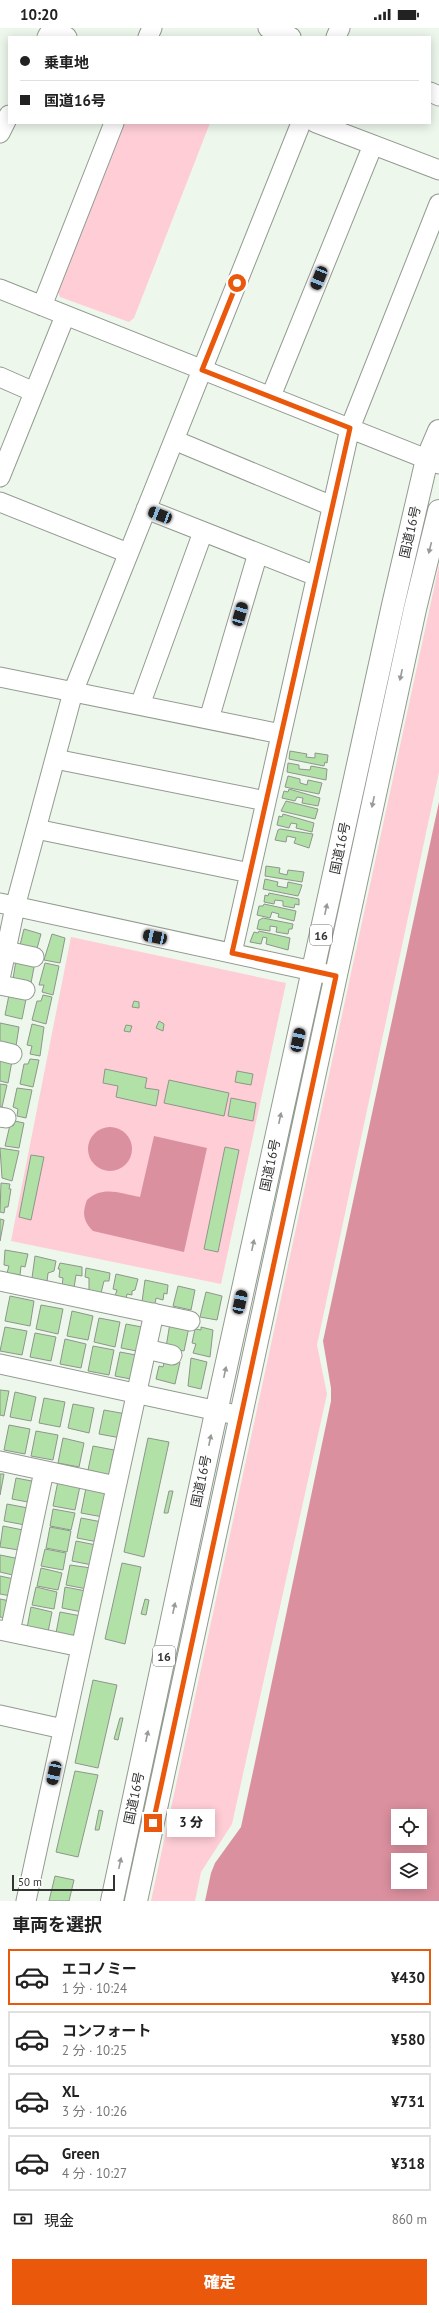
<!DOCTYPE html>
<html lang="ja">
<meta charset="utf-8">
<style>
:root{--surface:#fff;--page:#f2f2f2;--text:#222;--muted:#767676;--line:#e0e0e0;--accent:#ea580c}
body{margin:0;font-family:"PT Sans","Noto Sans JP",sans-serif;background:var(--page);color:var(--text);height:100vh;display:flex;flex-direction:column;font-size:15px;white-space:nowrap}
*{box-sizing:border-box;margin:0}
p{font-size:13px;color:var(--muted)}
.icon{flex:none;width:22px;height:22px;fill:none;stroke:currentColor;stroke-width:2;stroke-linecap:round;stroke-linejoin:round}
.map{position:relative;height:1873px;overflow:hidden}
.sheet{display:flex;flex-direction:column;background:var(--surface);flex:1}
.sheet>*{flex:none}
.guide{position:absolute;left:8px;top:8px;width:423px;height:88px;border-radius:0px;box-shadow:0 2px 10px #0003;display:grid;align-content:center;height:88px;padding:0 12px;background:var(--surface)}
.controls{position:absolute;left:391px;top:1781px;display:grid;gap:8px}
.controls a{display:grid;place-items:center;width:36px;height:36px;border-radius:0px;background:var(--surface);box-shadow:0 2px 10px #0003;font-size:20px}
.scale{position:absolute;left:12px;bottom:10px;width:103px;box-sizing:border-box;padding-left:4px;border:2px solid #323531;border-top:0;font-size:11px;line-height:14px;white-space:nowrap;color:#323531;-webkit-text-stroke:3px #fff;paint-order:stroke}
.end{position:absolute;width:18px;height:18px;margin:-9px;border:5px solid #ea580c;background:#fff;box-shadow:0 0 0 2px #fff}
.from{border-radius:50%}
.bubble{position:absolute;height:28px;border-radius:0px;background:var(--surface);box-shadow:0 2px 10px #0003;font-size:13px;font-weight:800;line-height:28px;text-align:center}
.car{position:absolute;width:12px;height:24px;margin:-12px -6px;border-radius:5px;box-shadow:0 0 3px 1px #0007;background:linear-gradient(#222 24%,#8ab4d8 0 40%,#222 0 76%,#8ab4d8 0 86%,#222 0)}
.guide b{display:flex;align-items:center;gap:14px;height:38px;font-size:15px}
.guide b+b{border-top:1px solid var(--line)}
.guide i{width:10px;height:10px;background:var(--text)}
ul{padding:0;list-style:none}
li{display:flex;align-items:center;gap:12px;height:56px;margin:0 8px 6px;padding:0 4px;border:2px solid var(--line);border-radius:0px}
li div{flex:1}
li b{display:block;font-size:15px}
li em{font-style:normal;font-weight:800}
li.on{border-color:var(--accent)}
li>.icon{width:36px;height:36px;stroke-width:1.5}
h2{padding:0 12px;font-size:18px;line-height:48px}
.pay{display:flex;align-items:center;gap:10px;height:44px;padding:0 12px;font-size:15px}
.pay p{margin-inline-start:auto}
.action{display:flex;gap:8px;margin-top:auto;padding:8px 12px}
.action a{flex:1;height:46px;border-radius:0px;background:var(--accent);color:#fff;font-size:16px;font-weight:800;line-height:46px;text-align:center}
.status{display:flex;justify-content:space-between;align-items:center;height:28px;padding:0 20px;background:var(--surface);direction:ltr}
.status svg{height:11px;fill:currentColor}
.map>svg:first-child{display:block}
.green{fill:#fecdd6}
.water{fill:#db909f;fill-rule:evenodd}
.building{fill:#b1e1a7;stroke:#8e968c}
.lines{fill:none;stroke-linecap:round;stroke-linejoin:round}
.minor-casing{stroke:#939b91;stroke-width:21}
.highway-casing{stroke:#939b91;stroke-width:24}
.minor{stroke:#fff;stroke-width:19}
.highway{stroke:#fff;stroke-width:22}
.oneway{fill:#989a98}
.route{stroke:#ea580c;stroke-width:5}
.labels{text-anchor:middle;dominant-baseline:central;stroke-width:3;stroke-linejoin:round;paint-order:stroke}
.shield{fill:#fff;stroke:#70726f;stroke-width:1}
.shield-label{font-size:12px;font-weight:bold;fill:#323531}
.street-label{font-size:13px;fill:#323531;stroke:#fff}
</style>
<div class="status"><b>10:20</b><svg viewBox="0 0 49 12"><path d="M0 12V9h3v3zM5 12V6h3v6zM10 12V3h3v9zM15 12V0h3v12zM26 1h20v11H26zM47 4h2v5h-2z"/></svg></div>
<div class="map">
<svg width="439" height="1873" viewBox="0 0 439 1873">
<rect width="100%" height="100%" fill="#edf7ec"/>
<path class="green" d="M125,95H210L134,290L129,294L60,269L58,264Z
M439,537V744L317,1317L327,1366L232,1796L201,1844L195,1873H151Z
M71,909L286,955L221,1256L11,1213Z"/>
<path class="water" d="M439,774V1873H205L211,1845L215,1835L241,1799L254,1739L331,1373V1360L323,1313ZM398,1788H420V1810H398ZM398,1832H420V1854H398Z
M88 1121a22 22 0 1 1 44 0a22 22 0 1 1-44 0Z
M154,1108L207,1120L184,1224L93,1203C83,1193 82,1185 87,1172C103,1157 121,1166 140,1169Z"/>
<path class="building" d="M290,723L307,726L306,729L315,730V725L328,727L327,735L325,734L324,738L289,731Z
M288,735L299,737V741L310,742L311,738L327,741L326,752L287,744Z
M288,748L300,751V755L307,757L308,752L322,755L319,766L285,759Z
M289,761L320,770L318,778L302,775L303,770L297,769L295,773L282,770L284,763L288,764Z
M286,773L318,781L315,791L281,783Z
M283,786L314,795L312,804L296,800L297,796L291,795L289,800L277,797L279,788L282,789Z
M280,801L313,806L309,820L294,815L296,810L287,808L286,814L275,812L278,802Z
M266,838L280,840L279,845L287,847L288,842L304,844L302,854L265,848Z
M265,851L278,854L277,858L287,860L288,854L302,857L300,863L298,868L263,861Z
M269,865L299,871V877L295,876L294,880L283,878V873L275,872L274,876L264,874L265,867L268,868Z
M264,876L296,883L294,893L278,889L279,886L272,884L270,890L257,887L259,878H263Z
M263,890L293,896L292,901H289L288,906L276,904L277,899L270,898V903L257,901L259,892Z
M24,901L41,906L36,924L20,917Z
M259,903L290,910L288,922L266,916L267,910L263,909L261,916L250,914L254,904L258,905Z
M52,906L65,910L60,935L44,932Z
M16,932L35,934L31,955L13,951Z
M45,935L59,938L53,967L42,964L44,957H39Z
M9,967L26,971L22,991L5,987Z
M43,967L52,969L46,996L32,992L37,973H41Z
M134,973L139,974V980L132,979Z
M159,993L164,996L163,1003L156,1000Z
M0,995L19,999L16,1018L0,1015Z
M32,996L44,999L40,1028L30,1026L32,1018L27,1017Z
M126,997L132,998L130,1004L124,1003Z
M0,1030L12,1033L8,1055L0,1053Z
M30,1031L39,1032L33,1059L20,1056L24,1036H28Z
M105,1041L147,1050L145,1060L159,1062L156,1078L116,1069L118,1058L103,1055Z
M237,1043L253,1046L251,1057L235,1054Z
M169,1052L229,1065L224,1088L164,1075Z
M0,1056L7,1057L2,1079H0Z
M17,1060L32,1062L26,1090L17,1088L18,1081L13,1079Z
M231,1070L256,1075L253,1093L228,1088Z
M15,1093L24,1095L19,1120L5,1118L10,1097L13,1098Z
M225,1119L239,1122L218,1224L204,1221Z
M0,1120L19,1123L12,1153L2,1150Z
M31,1127L44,1129L31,1192L19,1189Z
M1,1155L10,1156L9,1161H11L8,1179H5L4,1185L0,1184Z
M0,1191L4,1192L0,1213Z
M5,1222L28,1226L25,1239L21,1238L20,1247L7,1245L9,1238L4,1237Z
M35,1228L56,1233L54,1243L48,1245L47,1254L32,1250Z
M60,1235L82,1239V1248L76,1247L74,1260L62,1258L63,1250L59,1249L60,1241H58Z
M86,1240L110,1245L109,1253H104L101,1265L89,1263V1250L85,1249Z
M116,1246L138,1251L135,1262L132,1263V1267L127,1266L126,1271L115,1268L117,1262L113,1261Z
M145,1252L168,1257L167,1266L164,1265L163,1272L156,1270L155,1276L142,1274Z
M178,1258L195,1262L191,1282L173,1278Z
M206,1264L222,1268L217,1292L200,1289Z
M10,1268L34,1273L30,1298L5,1293Z
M41,1277L63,1281L58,1306L36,1301Z
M72,1283L93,1288L88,1312L67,1308Z
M99,1290L120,1294L115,1319L94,1314Z
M170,1295L189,1299L184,1323L166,1319Z
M126,1296L147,1300L142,1324L121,1320Z
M5,1299L27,1303L22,1327L0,1323Z
M201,1299L213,1302L210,1329L193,1325L196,1316L192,1315L195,1301L201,1302Z
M35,1305L56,1309L51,1333L30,1329Z
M65,1311L86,1316L81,1340L60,1336Z
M93,1318L114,1322L109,1347L88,1343Z
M120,1324L141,1328L136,1352L115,1348Z
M165,1330L180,1334L175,1356L156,1351L159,1338L163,1339Z
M191,1330L207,1334L201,1361L188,1358Z
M0,1362L9,1363L4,1388L0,1387Z
M15,1364L36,1369L31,1393L10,1389Z
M44,1370L65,1374L60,1399L39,1395Z
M73,1376L94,1380L89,1405L68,1400Z
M104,1382L126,1386L121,1410L99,1406Z
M9,1397L30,1401L25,1426L4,1422Z
M36,1403L58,1407L53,1432L31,1428Z
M63,1410L84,1415L79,1439L58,1435Z
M148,1410L169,1414L144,1529L124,1524Z
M93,1418L114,1422L109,1447L88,1442Z
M0,1446H4L0,1467Z
M16,1450L37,1454L33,1475L12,1471Z
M58,1453L80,1458L75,1482L53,1478Z
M86,1460L108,1464L103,1489L81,1485Z
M169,1463H173L168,1485H164Z
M7,1476L28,1480L25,1497L4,1493Z
M53,1481L75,1485L71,1502L50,1498Z
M81,1490L102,1494L98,1514L77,1510Z
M3,1498L23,1502L19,1522L0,1519Z
M50,1499L71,1503L67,1524L46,1520Z
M76,1513L96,1517L92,1537L72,1533Z
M45,1521L66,1525L63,1542L41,1538Z
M0,1527L20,1531L17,1548L0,1544Z
M122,1535L141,1539L125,1616L105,1611Z
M70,1537L91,1540L87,1561L66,1557Z
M41,1540L62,1545L58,1562L37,1558Z
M0,1548L14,1551L11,1568L0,1566Z
M36,1559L57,1564L54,1581L32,1577Z
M65,1559L86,1563L82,1584L62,1580Z
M0,1571L10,1573L6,1590L0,1589Z
M145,1571L149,1572L146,1587L141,1586Z
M31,1579L52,1584L48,1604L27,1600Z
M60,1584L81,1588L77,1609L56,1605Z
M93,1652L117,1657L98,1740L75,1735Z
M120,1690H123L118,1712L114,1711Z
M75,1743L98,1747L78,1829L56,1824Z
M99,1782L103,1783L99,1802H95Z
M55,1848L74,1852L69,1873H49Z"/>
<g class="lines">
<defs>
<path id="minor" d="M268,0L291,9
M47,9L51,2L67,9
M148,9L152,0
M336,9L340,0
M430,64L439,68
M316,95L439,142
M0,105L9,87
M0,261L439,436
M42,278L114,95
M0,349L34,364
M271,368L373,117
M174,412L332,478
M0,449L65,288
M0,474L128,525
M146,481L316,548
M0,649L281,706
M140,677L203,504
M209,691L258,525
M55,731L266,773
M36,801L250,845
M0,875L336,948
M6,923L34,929
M232,925L350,400L439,176
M0,951L15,879L73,664L301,95
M0,957L25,962
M0,1023L12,1026
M0,1089L6,1090
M0,1253L190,1293
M146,1321L172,1327
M0,1336L241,1388
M0,1433L116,1458
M0,1602L81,1619
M10,1604L44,1443
M0,1687L63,1701
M26,1873L154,1285"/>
<path id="highway" d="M112,1873L220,1366L393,577L427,431L439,403
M136,1873L415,581L439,483"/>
</defs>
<use href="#minor" class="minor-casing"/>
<use href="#highway" class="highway-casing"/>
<use href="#minor" class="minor"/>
<use href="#highway" class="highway"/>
</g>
<defs><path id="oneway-solid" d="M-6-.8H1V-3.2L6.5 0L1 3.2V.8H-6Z"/></defs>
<g class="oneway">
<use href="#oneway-solid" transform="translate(430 520) rotate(104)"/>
<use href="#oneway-solid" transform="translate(401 647) rotate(102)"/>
<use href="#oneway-solid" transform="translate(373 774) rotate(102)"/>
<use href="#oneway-solid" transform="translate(326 881) rotate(-78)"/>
<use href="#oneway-solid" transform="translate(280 1090) rotate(-78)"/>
<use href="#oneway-solid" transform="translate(253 1217) rotate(-78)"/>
<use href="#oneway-solid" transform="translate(225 1344) rotate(-78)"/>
<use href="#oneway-solid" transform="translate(210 1412) rotate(-78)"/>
<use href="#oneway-solid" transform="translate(174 1580) rotate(-78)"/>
<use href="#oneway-solid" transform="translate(147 1708) rotate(-78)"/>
<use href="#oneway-solid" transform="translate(120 1835) rotate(-78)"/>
</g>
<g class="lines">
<path class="route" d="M153,1795L336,948L232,925L350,400L202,342L237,255"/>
</g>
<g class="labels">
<g class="shield">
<rect x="310" y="897" width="22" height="20" rx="3"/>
<rect x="153" y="1618" width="22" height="20" rx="3"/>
</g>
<g class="shield-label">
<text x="321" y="907">16</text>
<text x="164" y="1628">16</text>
</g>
<g class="street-label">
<text transform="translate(410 504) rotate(-77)">国道16号</text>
<text transform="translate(340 820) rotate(-78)">国道16号</text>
<text transform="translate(270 1137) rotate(-78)">国道16号</text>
<text transform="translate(201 1453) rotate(-78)">国道16号</text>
<text transform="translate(134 1770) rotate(-78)">国道16号</text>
</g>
</g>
</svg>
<div class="controls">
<a><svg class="icon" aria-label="locate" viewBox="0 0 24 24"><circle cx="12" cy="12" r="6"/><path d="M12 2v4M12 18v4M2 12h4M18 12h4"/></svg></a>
<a><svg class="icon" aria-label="layers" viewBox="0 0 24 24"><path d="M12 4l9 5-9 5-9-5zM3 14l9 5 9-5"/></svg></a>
</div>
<div class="scale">50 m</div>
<i class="end from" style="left:237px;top:255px"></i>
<i class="end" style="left:153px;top:1795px"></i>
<div class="bubble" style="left:167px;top:1781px;width:48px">3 分</div>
<i class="car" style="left:319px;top:250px;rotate:202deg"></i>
<i class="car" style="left:160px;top:487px;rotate:291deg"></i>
<i class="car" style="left:240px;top:586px;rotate:16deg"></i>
<i class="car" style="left:155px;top:909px;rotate:282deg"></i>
<i class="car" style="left:298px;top:1012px;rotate:12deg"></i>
<i class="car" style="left:240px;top:1274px;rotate:12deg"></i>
<i class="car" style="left:54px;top:1745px;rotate:192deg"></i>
<div class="guide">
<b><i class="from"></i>乗車地</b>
<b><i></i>国道16号</b>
</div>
</div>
<section class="sheet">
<h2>車両を選択</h2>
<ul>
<li class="on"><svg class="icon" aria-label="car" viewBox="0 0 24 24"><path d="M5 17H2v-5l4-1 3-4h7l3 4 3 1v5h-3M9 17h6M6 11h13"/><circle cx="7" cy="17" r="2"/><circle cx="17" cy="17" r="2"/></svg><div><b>エコノミー</b><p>1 分 · 10:24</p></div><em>¥430</em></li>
<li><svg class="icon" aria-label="car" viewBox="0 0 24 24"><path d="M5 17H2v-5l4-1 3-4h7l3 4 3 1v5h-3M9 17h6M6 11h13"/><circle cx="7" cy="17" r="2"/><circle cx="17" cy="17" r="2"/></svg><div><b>コンフォート</b><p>2 分 · 10:25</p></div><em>¥580</em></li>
<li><svg class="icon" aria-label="car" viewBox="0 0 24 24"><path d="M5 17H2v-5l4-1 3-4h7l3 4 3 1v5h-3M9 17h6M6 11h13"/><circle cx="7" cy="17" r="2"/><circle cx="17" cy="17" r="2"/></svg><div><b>XL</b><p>3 分 · 10:26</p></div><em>¥731</em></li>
<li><svg class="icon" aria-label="car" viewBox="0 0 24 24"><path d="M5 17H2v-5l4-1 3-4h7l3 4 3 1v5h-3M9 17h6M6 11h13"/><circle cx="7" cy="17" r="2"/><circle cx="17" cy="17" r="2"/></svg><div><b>Green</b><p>4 分 · 10:27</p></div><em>¥318</em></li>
</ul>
<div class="pay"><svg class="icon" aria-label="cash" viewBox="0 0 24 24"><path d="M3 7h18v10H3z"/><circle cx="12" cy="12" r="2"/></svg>現金<p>860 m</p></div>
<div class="action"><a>確定</a></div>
</section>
